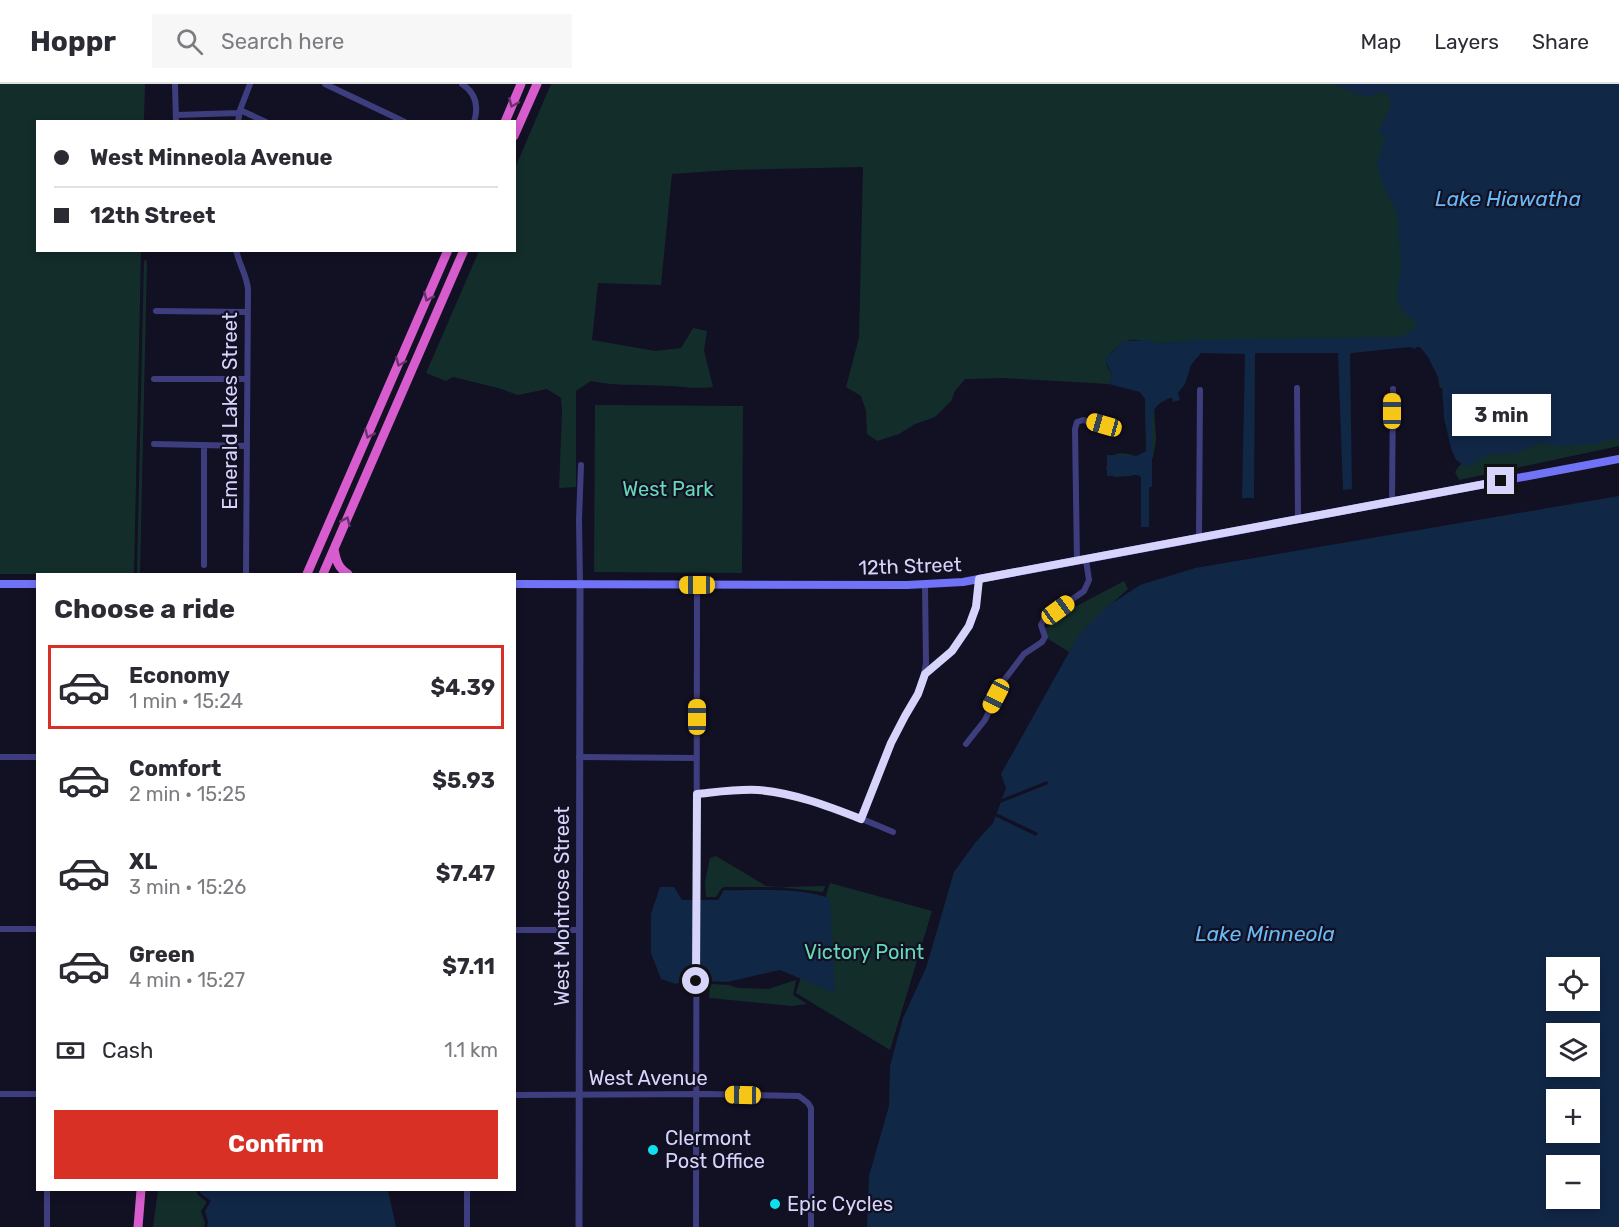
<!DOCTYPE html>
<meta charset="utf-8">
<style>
:root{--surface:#fff;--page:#f7f7f7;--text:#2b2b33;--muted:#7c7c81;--line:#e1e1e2;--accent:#d93025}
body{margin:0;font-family:Rubik,sans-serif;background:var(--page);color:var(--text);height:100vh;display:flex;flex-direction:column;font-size:22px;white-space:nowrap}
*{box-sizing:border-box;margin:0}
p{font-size:20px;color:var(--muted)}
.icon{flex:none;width:33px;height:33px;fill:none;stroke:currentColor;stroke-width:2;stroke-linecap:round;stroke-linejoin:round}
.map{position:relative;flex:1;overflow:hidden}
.panel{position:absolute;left:36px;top:489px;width:480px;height:618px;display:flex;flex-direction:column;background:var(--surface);border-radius:0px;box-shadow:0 3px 9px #0003}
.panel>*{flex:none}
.top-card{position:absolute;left:36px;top:36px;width:480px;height:132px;border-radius:0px;box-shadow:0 3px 9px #0003;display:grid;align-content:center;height:132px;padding:0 18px;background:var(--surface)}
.tools{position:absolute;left:1546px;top:873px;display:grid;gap:12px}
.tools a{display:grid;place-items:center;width:54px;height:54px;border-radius:0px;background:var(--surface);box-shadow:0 3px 9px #0003;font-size:30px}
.end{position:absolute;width:27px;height:27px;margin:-14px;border:8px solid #d7d4fc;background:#111;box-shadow:0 0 0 3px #111}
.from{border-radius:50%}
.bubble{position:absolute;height:42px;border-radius:0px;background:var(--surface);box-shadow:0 3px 9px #0003;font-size:20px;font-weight:700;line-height:42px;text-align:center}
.car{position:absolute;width:18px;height:36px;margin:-18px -9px;border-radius:8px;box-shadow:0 0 4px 2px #0007;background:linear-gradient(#f5c518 24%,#345 0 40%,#f5c518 0 76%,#345 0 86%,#f5c518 0)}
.top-card b{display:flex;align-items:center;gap:21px;height:57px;font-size:22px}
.top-card b+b{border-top:2px solid var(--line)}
.top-card i{width:15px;height:15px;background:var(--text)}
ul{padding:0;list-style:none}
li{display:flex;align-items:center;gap:18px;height:84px;margin:0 12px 9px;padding:0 6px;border:3px solid transparent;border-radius:0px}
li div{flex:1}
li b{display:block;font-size:22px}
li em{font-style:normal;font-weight:700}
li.on{border-color:var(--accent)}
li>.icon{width:54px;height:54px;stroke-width:1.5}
h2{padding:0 18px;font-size:27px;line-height:72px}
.pay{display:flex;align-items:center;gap:15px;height:66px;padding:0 18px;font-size:22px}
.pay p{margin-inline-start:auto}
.button{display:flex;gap:12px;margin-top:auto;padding:12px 18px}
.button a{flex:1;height:69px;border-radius:0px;background:var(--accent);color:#fff;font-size:24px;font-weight:700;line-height:69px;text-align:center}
header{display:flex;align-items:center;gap:36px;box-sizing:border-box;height:84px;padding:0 30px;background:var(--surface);border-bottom:2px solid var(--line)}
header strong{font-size:28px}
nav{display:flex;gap:33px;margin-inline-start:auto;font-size:21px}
.search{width:420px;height:54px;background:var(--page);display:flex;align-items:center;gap:15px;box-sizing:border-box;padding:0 21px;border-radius:0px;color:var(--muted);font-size:22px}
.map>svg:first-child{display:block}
.green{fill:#132d2b}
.water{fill:#112746;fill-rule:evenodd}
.pier{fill:#121023}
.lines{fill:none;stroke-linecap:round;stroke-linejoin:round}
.minor{stroke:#3e3e7f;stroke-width:6}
.tertiary{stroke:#3e3e7f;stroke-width:7}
.secondary{stroke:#7173f6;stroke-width:8}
.trunk{stroke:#d75cce;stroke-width:9}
.oneway{stroke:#6b3270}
.route{stroke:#d7d4fc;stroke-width:8}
.poi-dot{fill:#0fe0ee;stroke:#121023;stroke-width:2}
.labels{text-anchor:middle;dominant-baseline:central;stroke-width:4.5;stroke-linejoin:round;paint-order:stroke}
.street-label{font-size:20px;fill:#d7d4fc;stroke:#121023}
.park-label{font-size:20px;fill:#65d8b7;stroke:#121023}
.poi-label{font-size:20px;fill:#d7d4fc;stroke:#121023;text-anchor:start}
.water-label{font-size:21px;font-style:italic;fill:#69baf6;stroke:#121023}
</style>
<header>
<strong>Hoppr</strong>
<div class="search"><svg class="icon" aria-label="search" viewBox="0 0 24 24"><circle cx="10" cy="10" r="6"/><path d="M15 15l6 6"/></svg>Search here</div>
<nav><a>Map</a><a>Layers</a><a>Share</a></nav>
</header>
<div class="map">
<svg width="1619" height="1143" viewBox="0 0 1619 1143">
<rect width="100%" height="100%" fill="#121023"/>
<path class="green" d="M0,0H145L144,37L38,38V166L141,167L134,490H0Z
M551,0H1401L1422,239L1414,251L1392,255L1153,259C1133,255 1129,252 1113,267C1103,277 1106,279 1112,291L1109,300L1004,294L965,295L955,307L951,317L935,333L915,340L899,350L877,357L867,350L866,327L861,312L846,303L859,254L863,83L729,86L672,90L661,201L598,199L592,256L656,267L681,264L693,244L707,247L704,267L713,303C698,305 685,303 671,302C644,300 618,303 591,297L576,307V403L559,404L562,328L561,314L547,305L518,311L498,304L453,293L446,297L426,289L479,167L514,166L515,84Z
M144,176L147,177L140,490H137Z
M1442,290L1619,345V362L1459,396L1455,388L1459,382L1466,377L1448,305L1440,304L1438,295Z
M1145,316L1154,323L1156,356L1153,373L1146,386L1130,392L1114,393L1106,385C1111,365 1122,368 1139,373L1146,367Z
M595,321L743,322L742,489L594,488Z
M1124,497L1128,505C1106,525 1084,542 1069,568L1045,553L1042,547L1073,524Z
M716,772L766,802L782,803L825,802L823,808L779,803H724L721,805L716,813H706L705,798L710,774Z
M830,799L932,827L890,966L796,909Z
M796,896L793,911L807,920L792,922L709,914L710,900L729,901L738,904L768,905Z
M158,1106H196L198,1111L207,1118L201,1127L205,1139L204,1143H153Z"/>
<path class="water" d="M1333,0H1619V355H1609L1597,361L1585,360L1563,362L1538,360L1519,368L1488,371L1466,383L1456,376L1451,364L1444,334L1442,301L1428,273L1420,263H1416L1415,265L1410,263L1352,269L1350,270L1352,405L1343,406L1338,269H1255L1254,414H1242L1245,270L1201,269L1191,281L1185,300L1178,309L1180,316L1173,318L1172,314H1170C1158,320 1154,321 1152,336V403H1149V443H1141V393L1137,391L1107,392V371L1136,372L1147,367L1145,315L1140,308L1109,300L1112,291L1105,275L1124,257L1150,256L1153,259L1184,258L1192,256L1402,253L1408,249L1415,246L1416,239L1412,233H1408L1402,225L1398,215V201L1401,181L1397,129L1385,105L1377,81L1385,52L1379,48L1391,21L1389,11L1381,8L1367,13Z
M1619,412V1143H867L869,1092L889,1022L890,982L903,934L926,884L954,788L975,759L993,739L1006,704L1001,690L1077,554L1087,542L1105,524L1140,501L1195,484ZM1557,884H1590V916H1557ZM1557,950H1590V982H1557ZM1557,1016H1590V1048H1557ZM1557,1082H1590V1114H1557Z
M660,803H674L682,816H718L724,806C754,807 804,803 830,815L835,909L780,886L727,898L708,897L684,891V897L676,900L661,895L651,869V830Z
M199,1106H388L396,1143H207L208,1138L205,1127L211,1117L201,1110Z"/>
<path class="pier" d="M1047,697L1048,700L1000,719L1002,715Z
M996,729L1038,749L1036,752L995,732Z"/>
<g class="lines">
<path class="minor" d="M175,0L176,38
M325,0L405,38
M462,0C476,9 479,22 474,38
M240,26L266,38
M176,31L239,29
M238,38L240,26L250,0
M236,166C239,180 247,192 248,205L246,490
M156,227L247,228
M154,295H247
M1297,304L1298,436
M154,360L247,362
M1392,417L1393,305
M1199,454L1200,306
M1077,477L1075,345L1077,338L1083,336L1104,341
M204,481V362
M580,501L579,436L581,381
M925,590C960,562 977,542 979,495
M966,660L985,636L1002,599L1024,570L1042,558L1045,553L1041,541L1044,535L1084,507L1089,496L1086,476
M0,673H38
M579,673L697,674
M697,710C716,708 737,705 757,706C804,709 850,730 893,748
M862,735L891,659L922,601L926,579L925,501
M0,845H38
M514,846H579
M0,1010H38
M514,1011L707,1010L799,1012L808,1019L811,1024V1143
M47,1143V1106
M467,1143V1106
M696,1143L697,501"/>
<path class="tertiary" d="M579,1143L580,501"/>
<path class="secondary" d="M0,500H38
M514,500L907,501L963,498L1619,375"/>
<path class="trunk" d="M505,38L521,0
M514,52L537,0
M334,465C336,476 338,484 348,490
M307,490L448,166
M323,490L464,166
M138,1143L141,1106"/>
</g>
<defs><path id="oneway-chevron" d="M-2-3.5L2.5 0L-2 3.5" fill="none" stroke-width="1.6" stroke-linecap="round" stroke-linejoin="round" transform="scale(1.5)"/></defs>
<g class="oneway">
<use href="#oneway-chevron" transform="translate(513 19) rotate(113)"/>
<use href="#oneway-chevron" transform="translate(428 213) rotate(114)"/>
<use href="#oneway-chevron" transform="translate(400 278) rotate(113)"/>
<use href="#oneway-chevron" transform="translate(369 350) rotate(114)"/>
<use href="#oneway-chevron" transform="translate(346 437) rotate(-66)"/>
</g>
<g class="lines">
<path class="route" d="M696,897L697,710C717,708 737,705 758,706C794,709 828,722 861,735L891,659L905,632L918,610L925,590L952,567L969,542L976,523L979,495L1501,397"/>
</g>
<g class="poi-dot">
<circle cx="653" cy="1066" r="6"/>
<circle cx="775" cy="1120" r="6"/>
</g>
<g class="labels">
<g class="street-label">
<text transform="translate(230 327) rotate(-90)">Emerald Lakes Street</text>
<text transform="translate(910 482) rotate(-2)">12th Street</text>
<text transform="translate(562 822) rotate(-90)">West Montrose Street</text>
<text x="648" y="994">West Avenue</text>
</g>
<g class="park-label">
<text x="668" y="405">West Park</text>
<text x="864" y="868">Victory Point</text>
</g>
<g class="poi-label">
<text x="665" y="1054">Clermont<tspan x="665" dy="23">Post Office</tspan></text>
<text x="787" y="1120">Epic Cycles</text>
</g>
<g class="water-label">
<text x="1508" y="114">Lake Hiawatha</text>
<text x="1265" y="849">Lake Minneola</text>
</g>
</g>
</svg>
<div class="tools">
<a><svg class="icon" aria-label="locate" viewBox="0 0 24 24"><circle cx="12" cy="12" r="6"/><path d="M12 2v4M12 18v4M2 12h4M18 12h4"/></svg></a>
<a><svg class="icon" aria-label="layers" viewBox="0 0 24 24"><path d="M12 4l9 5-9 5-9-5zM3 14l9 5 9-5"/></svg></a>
<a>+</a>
<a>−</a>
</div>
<i class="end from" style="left:696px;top:897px"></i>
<i class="end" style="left:1501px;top:397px"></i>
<div class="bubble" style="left:1452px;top:310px;width:99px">3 min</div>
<i class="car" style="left:1392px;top:327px;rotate:0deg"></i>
<i class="car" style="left:1104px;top:341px;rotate:286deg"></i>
<i class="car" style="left:697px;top:501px;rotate:270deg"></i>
<i class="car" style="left:1058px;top:526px;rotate:54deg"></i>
<i class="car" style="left:996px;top:612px;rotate:207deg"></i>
<i class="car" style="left:697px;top:633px;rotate:0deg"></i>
<i class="car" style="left:743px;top:1011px;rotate:271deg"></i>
<div class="top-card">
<b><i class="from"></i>West Minneola Avenue</b>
<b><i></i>12th Street</b>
</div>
<section class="panel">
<h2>Choose a ride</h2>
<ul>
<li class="on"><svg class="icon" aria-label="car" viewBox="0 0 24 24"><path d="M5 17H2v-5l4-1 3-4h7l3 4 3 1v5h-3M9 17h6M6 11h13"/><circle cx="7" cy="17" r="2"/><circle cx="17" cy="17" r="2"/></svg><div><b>Economy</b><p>1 min · 15:24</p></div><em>$4.39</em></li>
<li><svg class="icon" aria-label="car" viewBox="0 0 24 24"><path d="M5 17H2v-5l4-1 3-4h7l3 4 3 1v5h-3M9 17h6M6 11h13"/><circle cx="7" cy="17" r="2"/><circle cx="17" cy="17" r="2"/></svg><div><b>Comfort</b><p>2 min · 15:25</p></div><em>$5.93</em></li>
<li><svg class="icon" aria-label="car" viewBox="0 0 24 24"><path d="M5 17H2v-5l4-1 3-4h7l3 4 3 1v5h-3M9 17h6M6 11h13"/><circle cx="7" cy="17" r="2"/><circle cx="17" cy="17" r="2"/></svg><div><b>XL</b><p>3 min · 15:26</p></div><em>$7.47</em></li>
<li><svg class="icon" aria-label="car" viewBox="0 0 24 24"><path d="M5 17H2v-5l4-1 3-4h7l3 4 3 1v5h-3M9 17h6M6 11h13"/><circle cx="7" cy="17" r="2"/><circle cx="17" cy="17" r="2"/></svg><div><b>Green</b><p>4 min · 15:27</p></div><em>$7.11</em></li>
</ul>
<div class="pay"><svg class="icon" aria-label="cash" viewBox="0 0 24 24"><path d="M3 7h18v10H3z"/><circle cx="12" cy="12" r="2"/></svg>Cash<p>1.1 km</p></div>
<div class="button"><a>Confirm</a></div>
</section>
</div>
